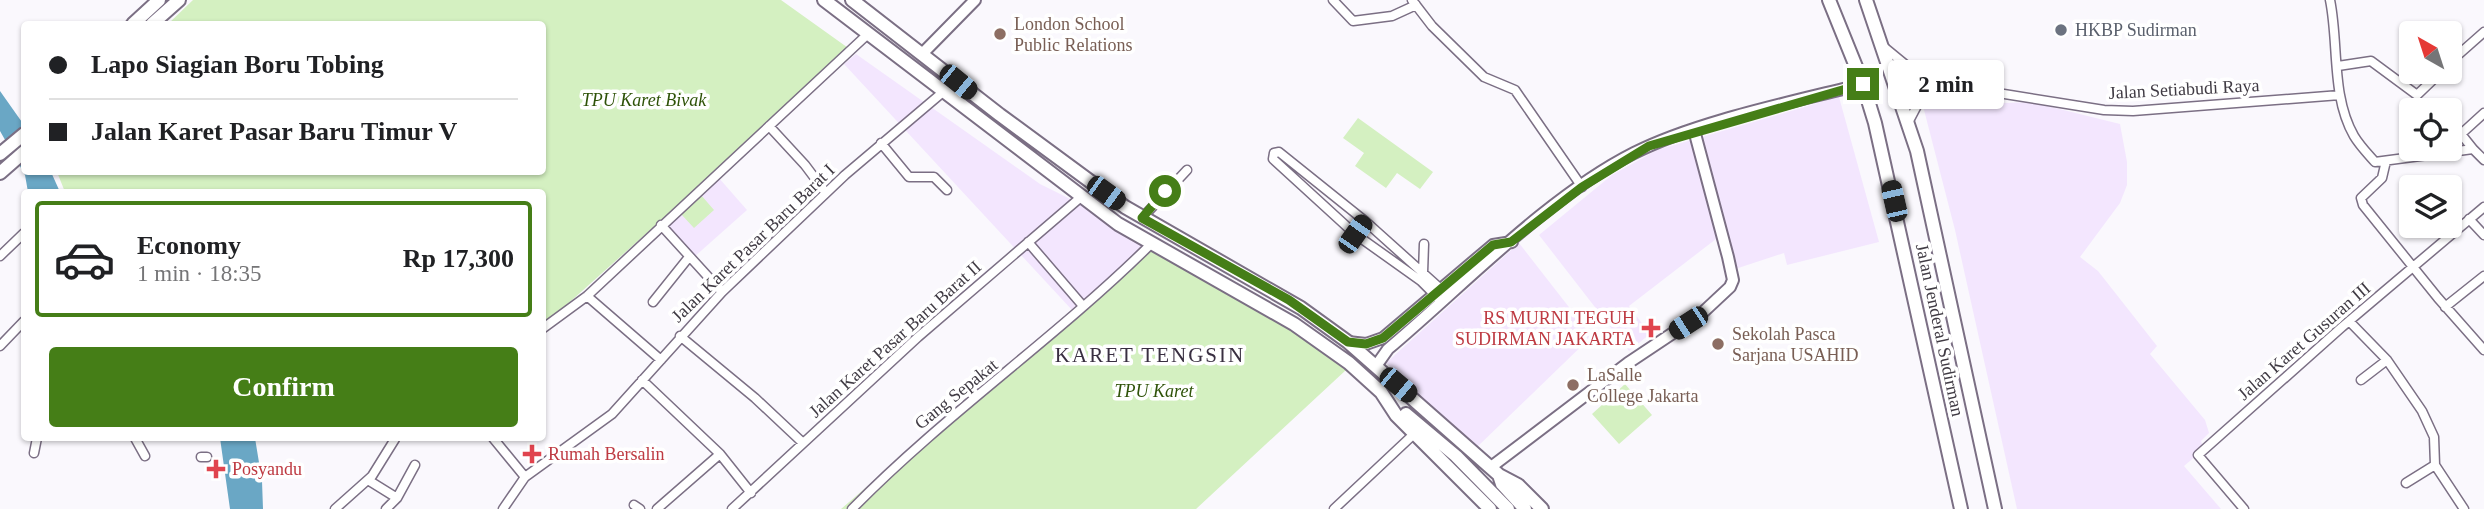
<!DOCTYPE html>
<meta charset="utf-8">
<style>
:root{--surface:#fff;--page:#f2f2f2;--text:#202124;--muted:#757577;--line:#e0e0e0;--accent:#457e17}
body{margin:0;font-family:"Times New Roman",serif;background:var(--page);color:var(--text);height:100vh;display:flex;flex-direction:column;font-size:26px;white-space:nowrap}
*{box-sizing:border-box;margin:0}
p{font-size:23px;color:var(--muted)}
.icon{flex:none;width:38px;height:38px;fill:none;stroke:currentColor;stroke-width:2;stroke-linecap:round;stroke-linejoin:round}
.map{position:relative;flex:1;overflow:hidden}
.side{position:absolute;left:21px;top:189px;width:525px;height:252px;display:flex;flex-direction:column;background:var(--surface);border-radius:7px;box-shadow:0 2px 5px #0004}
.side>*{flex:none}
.hud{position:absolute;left:21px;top:21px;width:525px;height:154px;border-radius:7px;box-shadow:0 2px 5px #0004;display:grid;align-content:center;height:154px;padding:0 28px;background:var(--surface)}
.needle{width:46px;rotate:321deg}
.buttons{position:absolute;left:2399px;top:21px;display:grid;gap:14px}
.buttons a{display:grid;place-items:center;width:63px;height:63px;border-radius:7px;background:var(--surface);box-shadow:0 2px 5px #0004;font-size:35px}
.end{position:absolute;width:32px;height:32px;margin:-16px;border:9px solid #457e17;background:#fff;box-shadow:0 0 0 4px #fff}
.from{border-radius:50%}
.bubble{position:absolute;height:49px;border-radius:7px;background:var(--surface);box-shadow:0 2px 5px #0004;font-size:23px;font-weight:700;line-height:49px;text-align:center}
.car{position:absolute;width:21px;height:42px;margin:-21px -10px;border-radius:9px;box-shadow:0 0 5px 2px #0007;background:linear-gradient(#222 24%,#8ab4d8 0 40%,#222 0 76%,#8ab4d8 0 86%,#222 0)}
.hud b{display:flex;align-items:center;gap:24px;height:66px;font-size:26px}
.hud b+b{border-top:2px solid var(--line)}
.hud i{width:18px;height:18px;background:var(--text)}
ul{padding:12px 0 0;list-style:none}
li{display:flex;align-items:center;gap:21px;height:116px;margin:0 14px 10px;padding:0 14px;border:4px solid transparent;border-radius:7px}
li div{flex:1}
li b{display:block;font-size:26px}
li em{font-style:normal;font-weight:700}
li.on{border-color:var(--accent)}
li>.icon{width:63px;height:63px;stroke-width:1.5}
.cta{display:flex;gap:14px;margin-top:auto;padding:14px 28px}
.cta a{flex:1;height:80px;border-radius:7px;background:var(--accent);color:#fff;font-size:28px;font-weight:700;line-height:80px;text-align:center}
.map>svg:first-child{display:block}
.built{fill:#f3e6fe}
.green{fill:#d4f0c1}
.water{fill:#6aa7c5}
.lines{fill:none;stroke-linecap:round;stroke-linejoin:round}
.street-casing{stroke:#7b6f84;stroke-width:11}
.secondary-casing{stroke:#7b6f84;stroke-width:14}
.primary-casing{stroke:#7b6f84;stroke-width:16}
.street{stroke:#fff;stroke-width:8}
.secondary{stroke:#fff;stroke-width:10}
.primary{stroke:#fff;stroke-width:12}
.route{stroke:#457e17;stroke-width:9}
.worship-dot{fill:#6b7280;stroke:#fff;stroke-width:2.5}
.education-dot{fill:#8d6e63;stroke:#fff;stroke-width:2.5}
.health-dot{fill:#e0444e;stroke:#fff;stroke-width:2.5}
.labels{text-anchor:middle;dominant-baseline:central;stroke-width:7;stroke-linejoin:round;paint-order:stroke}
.education-label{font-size:18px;fill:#785e54;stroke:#fff;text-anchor:start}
.worship-label{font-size:18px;fill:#5b616d;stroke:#fff;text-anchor:start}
.street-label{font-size:18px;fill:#403b44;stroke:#fff}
.park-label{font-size:18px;font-style:italic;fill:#2f5309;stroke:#fff}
.health-label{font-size:18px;fill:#be3a42;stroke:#fff;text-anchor:start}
.quarter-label{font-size:21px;letter-spacing:2px;fill:#392f41;stroke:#fff}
</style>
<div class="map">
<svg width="2484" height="509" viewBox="0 0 2484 509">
<rect width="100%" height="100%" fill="#faf8fd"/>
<path class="built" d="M856,54L1040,184L1153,240L1072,310L844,64Z
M1839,97L1879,242L1787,265L1784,253L1726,272L1716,239L1629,306L1650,334L1629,351L1539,235L1612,175L1657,150Z
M2031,102L2120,124L2127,162V185L2120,203L2080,257L2098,271L2157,346L2150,354L2205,420L2209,433L2201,441L2204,449L2184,466L2221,509H2017L1955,230L1923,106Z
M718,177L747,210L693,258L664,225Z
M1519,243L1586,329L1594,334L1475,449L1386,363Z"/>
<path class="green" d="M193,0H781L851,50L543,326L542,192H65L57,172H542V24H168Z
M1358,118L1433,172L1420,189L1397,173L1386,188L1355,166L1364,153L1343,138Z
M701,195L714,210L694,228L681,214Z
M1153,240L1304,330L1346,370L1196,509H841Z
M1625,384L1652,415L1619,444L1592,414Z"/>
<path class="water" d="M0,91L24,125V172H51L60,192H28L25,175L0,131Z
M220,438H255L262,481L263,509H230Z"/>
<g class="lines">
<defs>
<path id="street" d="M1333,0L1353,21L1392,16L1416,5
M1412,0L1432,26L1484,77L1515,90L1582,187
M2330,0C2339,44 2331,96 2354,136C2360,146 2368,154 2375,162L2473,149L2484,160
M1884,47L1912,70L1948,85L2104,110L2133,111L2340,95
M2450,62L2484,32
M2338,66L2371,61L2417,95L2441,72
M1909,121L1920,100L1948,85
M769,126L805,165L826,193
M881,143L909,177H934L947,190
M2473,149L2461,134L2484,113
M2386,161L2382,178L2361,198L2363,205L2438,298L2484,350
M1142,218L1187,170
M2469,219L2484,235
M661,225L722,292
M1028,242L1083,306
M0,256L24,233
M1423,273L1424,244
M587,296L661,360
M1438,298L1421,281L1355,234L1273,159L1274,153L1279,152L1365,221L1443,291
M653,302L689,257
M2445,307L2484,276
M2349,321L2387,360L2422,411L2434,437L2435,465L2464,509
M542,329L587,296L869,33
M680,336L755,398L803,443
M0,346L24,321
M642,380L720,454L751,493
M2361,380L2387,360
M135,438L145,456
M493,438L525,477
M34,453L37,438
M201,457H207
M368,480L397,498
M2406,483L2435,465
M634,505L640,509
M335,509L372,476L395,439
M386,509L397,498L415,465
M503,509L525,477L612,414L722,292L845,175L943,92
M657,509L720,454
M732,509L918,337L1081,197
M852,509C945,414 1056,338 1150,245
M1334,509L1415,433
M2244,509L2198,455L2342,327L2484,207"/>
<path id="secondary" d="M922,54L975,0
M1348,342L1366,344L1383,338L1493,245L1512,242
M1376,366L1388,349C1463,286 1547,197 1634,153C1698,121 1793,102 1863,84
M1491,467L1628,363L1700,315L1730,287L1733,280L1728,257L1694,130"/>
<path id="primary" d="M824,0L1118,224L1294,324L1349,363L1381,392L1396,415L1490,509
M852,0L1000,115L1125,207L1301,308L1348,342L1499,475L1518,485L1542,509
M1829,0L1863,84L1875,123L1961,509
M1866,0L1917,151L1995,509
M133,24L159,0
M152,24L179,0
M0,154L24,134
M0,173L24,152
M1406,414L1456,456L1508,509
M1499,475L1502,484L1525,509"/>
</defs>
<use href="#street" class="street-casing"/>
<use href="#secondary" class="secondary-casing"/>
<use href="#primary" class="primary-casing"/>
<use href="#street" class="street"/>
<use href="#secondary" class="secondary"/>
<use href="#primary" class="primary"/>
</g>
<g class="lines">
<path class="route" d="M1165,191L1142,218L1289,300L1348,342L1366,344L1383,338L1493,245L1511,242L1582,187L1649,146L1863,84"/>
</g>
<circle class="worship-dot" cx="2061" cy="30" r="7"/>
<g class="education-dot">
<circle cx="1000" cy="34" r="7"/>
<circle cx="1718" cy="344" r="7"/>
<circle cx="1573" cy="385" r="7"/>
</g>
<g class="health-dot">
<path d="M1647.5 317.5h7v7h7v7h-7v7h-7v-7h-7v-7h7z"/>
<path d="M528.5 443.5h7v7h7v7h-7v7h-7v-7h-7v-7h7z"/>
<path d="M212.5 458.5h7v7h7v7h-7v7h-7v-7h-7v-7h7z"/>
</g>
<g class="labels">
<g class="education-label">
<text x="1014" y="24">London School<tspan x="1014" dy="21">Public Relations</tspan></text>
<text x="1732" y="334">Sekolah Pasca<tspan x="1732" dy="21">Sarjana USAHID</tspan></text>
<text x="1587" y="375">LaSalle<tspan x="1587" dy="21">College Jakarta</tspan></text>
</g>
<g class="worship-label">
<text x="2075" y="30">HKBP Sudirman</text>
</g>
<g class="street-label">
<text transform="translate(2184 89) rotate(-3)">Jalan Setiabudi Raya</text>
<text transform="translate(753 243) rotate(-44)">Jalan Karet Pasar Baru Barat I</text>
<text transform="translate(1940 330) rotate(78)">Jalan Jenderal Sudirman</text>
<text transform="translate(895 339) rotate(-42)">Jalan Karet Pasar Baru Barat II</text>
<text transform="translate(2304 341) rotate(-41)">Jalan Karet Gusuran III</text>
<text transform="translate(956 394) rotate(-39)">Gang Sepakat</text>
</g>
<g class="park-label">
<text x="644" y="100">TPU Karet Bivak</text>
<text x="1154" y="391">TPU Karet</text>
</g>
<g class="health-label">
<text x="1635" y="318" text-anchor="end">RS MURNI TEGUH<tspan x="1635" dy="21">SUDIRMAN JAKARTA</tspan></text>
<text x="548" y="454">Rumah Bersalin</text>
<text x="232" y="469">Posyandu</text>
</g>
<g class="quarter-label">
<text x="1150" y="355">KARET TENGSIN</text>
</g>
</g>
</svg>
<div class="buttons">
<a><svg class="needle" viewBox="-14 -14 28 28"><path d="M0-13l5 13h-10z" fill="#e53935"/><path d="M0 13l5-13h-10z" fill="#757577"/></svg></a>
<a><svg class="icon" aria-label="locate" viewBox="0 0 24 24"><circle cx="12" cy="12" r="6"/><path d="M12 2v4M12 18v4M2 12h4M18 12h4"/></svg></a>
<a><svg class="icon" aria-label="layers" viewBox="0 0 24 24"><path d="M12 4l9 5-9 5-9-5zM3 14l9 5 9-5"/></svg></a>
</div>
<i class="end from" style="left:1165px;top:191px"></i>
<i class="end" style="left:1863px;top:84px"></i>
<div class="bubble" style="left:1888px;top:60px;width:116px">2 min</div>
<i class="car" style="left:958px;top:82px;rotate:129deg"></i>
<i class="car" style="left:1106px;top:193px;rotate:126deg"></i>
<i class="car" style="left:1894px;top:201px;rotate:347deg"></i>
<i class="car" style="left:1355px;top:234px;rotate:35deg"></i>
<i class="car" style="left:1688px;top:323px;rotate:237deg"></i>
<i class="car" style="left:1398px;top:385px;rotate:130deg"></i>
<div class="hud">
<b><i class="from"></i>Lapo Siagian Boru Tobing</b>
<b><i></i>Jalan Karet Pasar Baru Timur V</b>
</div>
<section class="side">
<ul>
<li class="on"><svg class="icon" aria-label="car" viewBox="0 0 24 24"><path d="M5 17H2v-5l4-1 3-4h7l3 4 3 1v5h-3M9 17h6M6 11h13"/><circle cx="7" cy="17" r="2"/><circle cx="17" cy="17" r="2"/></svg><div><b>Economy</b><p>1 min · 18:35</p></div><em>Rp 17,300</em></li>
</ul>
<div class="cta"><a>Confirm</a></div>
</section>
</div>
